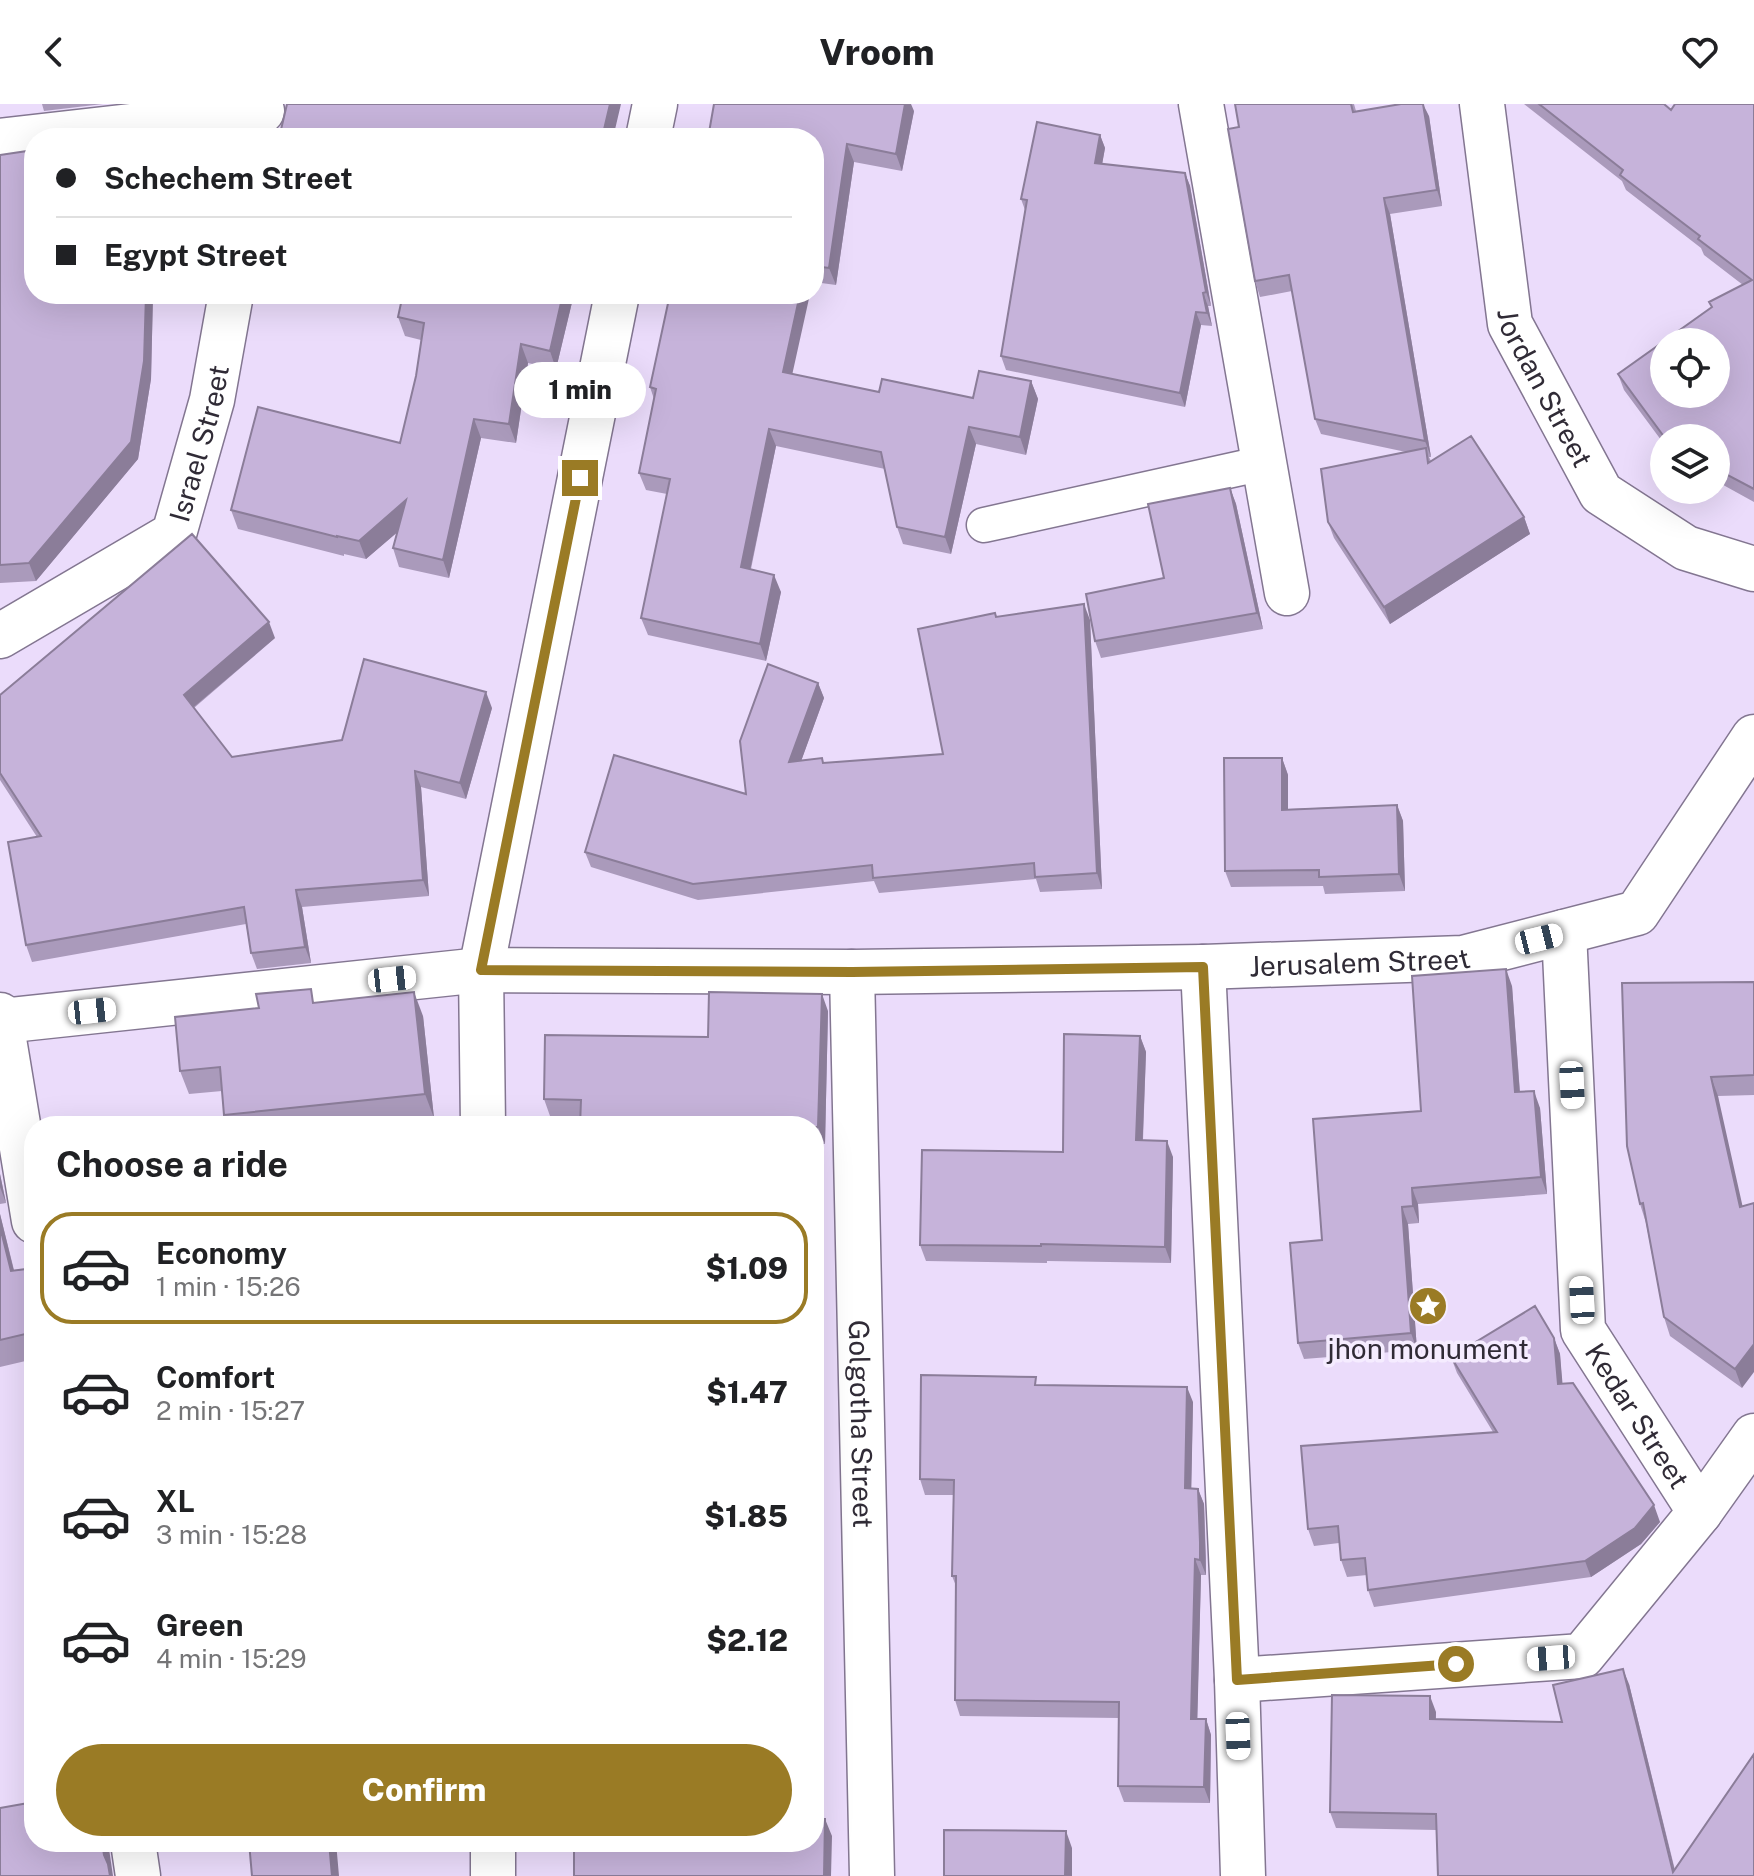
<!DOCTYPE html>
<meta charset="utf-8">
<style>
:root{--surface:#fff;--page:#f2f2f2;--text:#202124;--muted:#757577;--line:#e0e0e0;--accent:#9a7b25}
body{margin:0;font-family:"Public Sans",sans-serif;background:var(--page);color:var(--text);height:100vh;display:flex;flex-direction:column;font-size:30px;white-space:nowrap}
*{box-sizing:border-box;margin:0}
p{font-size:26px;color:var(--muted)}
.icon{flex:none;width:44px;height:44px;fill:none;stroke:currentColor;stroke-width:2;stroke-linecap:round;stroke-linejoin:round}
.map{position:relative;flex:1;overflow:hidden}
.panel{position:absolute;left:24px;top:1012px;width:800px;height:736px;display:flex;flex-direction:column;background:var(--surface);border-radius:32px;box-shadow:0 8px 32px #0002}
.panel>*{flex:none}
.top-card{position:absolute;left:24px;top:24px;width:800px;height:176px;border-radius:32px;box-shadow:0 8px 32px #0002;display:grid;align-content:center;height:176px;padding:0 32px;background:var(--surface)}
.fabs{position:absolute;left:1650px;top:224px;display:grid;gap:16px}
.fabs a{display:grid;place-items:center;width:80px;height:80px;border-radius:50%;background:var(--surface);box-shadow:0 8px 32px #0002;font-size:40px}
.end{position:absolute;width:36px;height:36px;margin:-18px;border:10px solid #9a7b25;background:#fff;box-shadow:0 0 0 4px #fff}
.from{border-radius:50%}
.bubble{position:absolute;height:56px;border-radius:28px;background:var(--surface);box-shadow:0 8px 32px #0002;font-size:26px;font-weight:800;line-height:56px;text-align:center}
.car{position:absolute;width:24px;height:48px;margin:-24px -12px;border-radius:10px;box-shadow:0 0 6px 2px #0007;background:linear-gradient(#fff 24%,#345 0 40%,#fff 0 76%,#345 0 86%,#fff 0)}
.top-card b{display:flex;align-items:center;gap:28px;height:76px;font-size:30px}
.top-card b+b{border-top:2px solid var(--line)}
.top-card i{width:20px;height:20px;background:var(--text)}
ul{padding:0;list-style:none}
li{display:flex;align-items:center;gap:24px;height:112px;margin:0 16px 12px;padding:0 16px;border:4px solid transparent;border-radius:32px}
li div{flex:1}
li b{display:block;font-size:30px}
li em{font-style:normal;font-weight:800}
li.selected{border-color:var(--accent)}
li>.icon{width:72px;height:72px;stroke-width:1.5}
h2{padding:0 32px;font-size:36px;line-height:96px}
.action{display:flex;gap:16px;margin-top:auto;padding:16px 32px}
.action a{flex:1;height:92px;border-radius:48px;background:var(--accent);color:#fff;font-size:32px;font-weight:800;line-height:92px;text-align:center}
header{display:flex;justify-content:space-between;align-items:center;height:104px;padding:0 32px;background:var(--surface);font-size:36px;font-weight:800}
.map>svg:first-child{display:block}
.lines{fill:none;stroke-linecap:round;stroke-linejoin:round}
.lane-casing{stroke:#837691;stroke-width:37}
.street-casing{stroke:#837691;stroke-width:47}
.lane{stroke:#fff;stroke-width:34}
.street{stroke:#fff;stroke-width:44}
.wall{fill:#aa9abb}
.shaded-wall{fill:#8b7d99}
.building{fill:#c6b3da;stroke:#8b7d99;stroke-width:2;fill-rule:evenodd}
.route{stroke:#9a7b25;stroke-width:10}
.labels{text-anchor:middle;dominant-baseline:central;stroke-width:7;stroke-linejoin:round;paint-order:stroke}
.street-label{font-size:28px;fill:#302b36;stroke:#f5ecff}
.poi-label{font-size:28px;fill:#302b36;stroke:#f5ecff}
</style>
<header><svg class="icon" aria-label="back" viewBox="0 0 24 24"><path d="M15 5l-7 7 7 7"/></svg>Vroom<svg class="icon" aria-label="heart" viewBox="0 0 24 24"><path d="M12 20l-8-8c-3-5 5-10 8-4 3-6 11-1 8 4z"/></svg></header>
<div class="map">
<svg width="1754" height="1772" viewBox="0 0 1754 1772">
<rect width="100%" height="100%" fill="#ebdcfb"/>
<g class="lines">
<defs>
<path id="lane" d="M984,421L1264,359"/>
<g id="street">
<path d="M1201,0L1287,489"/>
<path id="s1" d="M1482,0L1510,220L1601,389L1686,444L1754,465"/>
<path d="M648,34L655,0"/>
<path d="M0,37L262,7"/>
<path id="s2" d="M0,532L174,430L212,296L231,190"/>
<path id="s3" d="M1564,828L1583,1226L1700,1408"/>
<path d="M1203,863L1237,1576L1243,1772"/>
<path id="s4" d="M852,868L872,1772"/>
<path d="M0,911L34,1117"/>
<path id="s5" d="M2,917L481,866L852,868L1203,863L1463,854L1637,809L1754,633"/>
<path d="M483,1022L481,866L617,190"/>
<path d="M1237,1576L1582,1552L1700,1408L1754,1332"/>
<path d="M133,1738L138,1772"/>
<path d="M493,1738V1772"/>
</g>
</defs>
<use href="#lane" class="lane-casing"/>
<use href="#street" class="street-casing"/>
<use href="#lane" class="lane"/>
<use href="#street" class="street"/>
</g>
<path class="wall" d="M42,0H103L44,7Z
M1235,0H1354L1356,7L1429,12L1442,102L1390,110L1431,353H1429L1431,357L1524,413L1530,430L1390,520L1334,434L1328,418L1406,348L1321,330L1315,315L1292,187L1260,193L1255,177L1239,23Z
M1524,0H1664L1671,6L1754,0V398L1716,377V334H1664V340L1624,286L1618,270L1743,181L1704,151L1701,144L1626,86L1622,77Z
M914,7L902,67L854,58L836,181L814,178V34Z
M1100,31L1105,44L1102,60L1185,69L1190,82L1211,202H1208L1212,222L1201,221L1185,303L1006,266L1001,252L1025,106L1021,95Z
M0,51L34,190H153L151,275L138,355L36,477L0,479Z
M403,190H574L556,265L528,259L516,339L481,334L449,474L399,463L393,444L397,428L366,455L344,450V452L238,425L231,406L400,339L416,272L421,236L405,232L398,213Z
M793,270L879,288L973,294L1031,277L1038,295L1026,351L976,340L951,450L903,440L897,423L885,365L776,342L751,465L781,488L766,557L648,531L641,514L667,390L646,386L639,369L654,295L650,283Z
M1230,384L1236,400L1263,525L1101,554L1095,537L1164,474Z
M997,513L1090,516L1102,785L1040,788L1036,775L879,789L874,777L698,796L591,763L585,748L746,690L818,579L824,594L801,657L824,659L943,650Z
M275,534L194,604L232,653L342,636L492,604L466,695L421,683L429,792L302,803L311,859L257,865L251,849L246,820L32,858L26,841L37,733L0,676V591Z
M1282,654L1288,671V705L1397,701L1403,717L1405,787L1325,790L1323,782L1231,783L1225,767Z
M1754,878V991L1718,992L1742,1284L1670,1232L1664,1213L1646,1119L1640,1100Z
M1512,882L1520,988L1540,1004L1547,1090L1418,1100L1419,1119L1408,1120L1417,1246L1304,1255L1298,1239L1322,1136L1421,1007Z
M316,898L423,912L434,1014L353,1022H228L224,1011L222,987L189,990L180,967Z
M828,907L825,1040H823L821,1147H814V1022L550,1012L544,995L708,933Z
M1140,932L1146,948L1143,1036L1173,1053L1171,1159L1047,1157V1159L926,1157L920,1141L1063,1048Z
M0,1070L6,1099L0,1100Z
M0,1110L14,1166L34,1164V1255L0,1263Z
M1554,1234L1560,1250L1562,1280L1660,1418L1641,1440L1591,1473L1374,1503L1368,1486L1367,1471L1347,1473L1341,1456L1339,1439L1314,1442L1308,1425L1493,1328L1457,1269L1451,1253Z
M1038,1281L1193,1298L1191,1384L1198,1385L1204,1400L1206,1453V1471H1201L1197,1615H1206L1211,1631L1210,1699L1124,1698L1118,1682L1119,1614L960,1612L955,1596L956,1482L952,1472L954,1391H925L920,1375Z
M1629,1580L1675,1766L1754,1772H1438L1436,1726L1336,1724L1330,1708L1436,1608V1615L1562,1618Z"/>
<path class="shaded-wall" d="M610,0H621L613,34H602Z
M905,0H911L914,7L902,67L896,50Z
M1423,0L1429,12L1442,102L1437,86Z
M1100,31L1105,44L1100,72L1095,59Z
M847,40L854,58L836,181L829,164Z
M1185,69L1190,82L1211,202L1206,188Z
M1384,94L1390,110L1431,353L1425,337Z
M1203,189L1208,202L1212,222L1207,209Z
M146,190H153L151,275L138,355L36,477L29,459Z
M563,190H574L556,265L550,247Z
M800,190H810L789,285L783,268Z
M1196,208L1201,221L1185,303L1180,289Z
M521,240L528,259L516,339L509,320Z
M1031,277L1038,295L1026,351L1020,333Z
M474,315L481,334L449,474L443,456Z
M969,323L976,340L951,450L945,433Z
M769,325L776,342L747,481L741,463Z
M1230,384L1236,400L1263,525L1257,509Z
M406,396L413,415L366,455L359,437Z
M1524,413L1530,430L1390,520L1384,503Z
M774,471L781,488L766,557L760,540Z
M1084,500L1090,516L1102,785L1097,769Z
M269,518L275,534L189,607L184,591Z
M818,579L824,594L795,674L789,658Z
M486,588L492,604L466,695L460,679Z
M1282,654L1288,671V722L1282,706Z
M415,667L421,683L429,792L423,776Z
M1397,701L1403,717L1405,787L1399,770Z
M296,786L302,803L311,859L305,843Z
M1506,865L1512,882L1521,1005L1515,988Z
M414,888L423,912L434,1014L425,990Z
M822,890L828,907L825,1040L818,1023Z
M1140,932L1146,948L1142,1053L1136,1036Z
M1711,973L1718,992L1747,1122L1740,1103Z
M1534,987L1540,1004L1547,1090L1541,1073Z
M816,1023L823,1040L821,1147L815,1130Z
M1167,1037L1173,1053L1171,1159L1165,1143Z
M0,1070L6,1099L0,1083Z
M1412,1084L1418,1100L1419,1119L1413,1102Z
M1402,1103L1408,1120L1417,1246L1411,1229Z
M0,1110L20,1192L11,1167L0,1123Z
M1554,1234L1560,1250L1564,1297L1558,1280Z
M1754,1240V1268L1742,1284L1735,1265Z
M1187,1283L1193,1298L1191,1400L1185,1384Z
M1198,1385L1204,1400L1206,1471L1200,1456Z
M1654,1401L1660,1418L1641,1440L1591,1473L1585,1457Z
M1195,1455L1201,1471L1197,1630L1191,1615Z
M1623,1565L1629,1580L1676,1772H1675Z
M1430,1592L1436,1608L1435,1631L1430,1615Z
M1206,1615L1211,1631L1210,1699L1204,1683Z
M825,1715L832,1732L831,1772H824Z
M1066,1727L1072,1744V1772H1065Z
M102,1738H108L113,1772H110L104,1751Z
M329,1738H336L339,1772H332Z"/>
<path class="building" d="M287,0H610L602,34H279Z
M714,0H905L896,50L847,40L829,164L814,162V34H708Z
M1235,0H1351L1353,8L1401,0H1423L1437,86L1384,94L1425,337L1315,315L1289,171L1255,177L1228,25L1239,23Z
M1539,0H1664L1671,6L1675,0H1754V385L1716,365V334H1665L1618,270L1712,203L1709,198L1752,176L1698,135L1700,132L1620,71L1623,66ZM1664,238H1716V290H1664Z
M1037,18L1100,31L1095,59L1185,69L1206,188L1203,189L1207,209L1196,208L1180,289L1001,252L1027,96L1021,95Z
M151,27L153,34H87Z
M34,46V190H146L144,257L131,338L29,459L0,461V51Z
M403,190H563L550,247L521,240L509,320L474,315L443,456L393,444L406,396L359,437L337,432V433L231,406L258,303L400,339L416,272L424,219L398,213Z
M670,190H800L783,268L879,288L882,275L973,294L979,267L1031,277L1020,333L969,323L945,433L897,423L881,348L769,325L741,463L774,471L760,540L641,514L670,375L639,369L656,285L650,283Z
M1471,332L1524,413L1384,503L1328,418L1321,365L1426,344L1428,359Z
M1230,384L1257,509L1095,537L1086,490L1164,474L1148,400Z
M192,430L269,518L184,591L232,653L342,636L364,555L486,588L460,679L415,667L423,776L296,786L305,843L251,849L244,803L26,841L8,738L41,732L0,669V591Z
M1084,500L1097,769L1035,773L1034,759L873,774L872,761L693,780L585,748L614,651L746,690L740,637L768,560L818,579L789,658L822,654L823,659L943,650L918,525L995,509L996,513Z
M1224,654H1282V706L1397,701L1399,770L1319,773V766L1225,767Z
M1506,865L1515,988L1534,987L1541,1073L1412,1084L1413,1102L1402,1103L1411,1229L1298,1239L1290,1139L1322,1136L1313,1015L1421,1007L1412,872Z
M1754,878V971L1711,973L1740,1103L1754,1099V1240L1735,1265L1664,1213L1643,1099L1640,1100L1627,1042L1622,879Z
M311,885L313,899L414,888L425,990L224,1011L220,963L180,967L175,913L259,904L256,890Z
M709,888L822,890L818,1023H816L815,1130L814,1022H580L581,996L544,995L545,931L708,933Z
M1064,930L1140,932L1136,1036L1167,1037L1165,1143L1041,1140V1142L920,1141L922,1046L1063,1048Z
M0,1123L11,1167L34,1164V1228L0,1236Z
M1535,1202L1554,1234L1558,1280L1573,1279L1654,1401L1635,1424L1585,1457L1368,1486L1365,1454L1341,1456L1338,1422L1308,1425L1301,1342L1497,1328L1451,1253Z
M921,1271L1036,1273L1035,1281L1187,1283L1185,1384L1198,1385L1200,1438V1456L1195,1455L1191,1615H1206L1204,1683L1118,1682L1119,1598L955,1596L956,1472H952L954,1376L920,1375Z
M1623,1565L1673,1768L1754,1650V1772H1438L1436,1710L1330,1708L1332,1591L1430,1592V1615L1562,1618L1553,1581Z
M34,1698V1738H102L104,1751L108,1760L110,1772H0V1704Z
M814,1715H825L824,1772H574V1738H814Z
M944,1726L1066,1727L1065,1772H944Z
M249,1738H329L332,1772H252Z"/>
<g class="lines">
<path class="route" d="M580,374L481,866L852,868L1203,863L1237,1576L1456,1560"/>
</g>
<defs>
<symbol id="sight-disc" viewBox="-11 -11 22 22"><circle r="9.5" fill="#9a7b25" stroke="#f5ecff"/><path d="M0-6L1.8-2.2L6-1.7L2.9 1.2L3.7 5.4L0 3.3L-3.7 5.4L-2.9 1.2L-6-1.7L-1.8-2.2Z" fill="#fff"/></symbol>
</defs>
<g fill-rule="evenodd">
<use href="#sight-disc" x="1406" y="1180" width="44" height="44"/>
</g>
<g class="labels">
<g class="street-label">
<text stroke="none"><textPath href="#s1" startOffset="294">Jordan Street</textPath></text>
<text stroke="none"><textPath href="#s2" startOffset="296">Israel Street</textPath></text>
<text stroke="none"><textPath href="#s5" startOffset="1360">Jerusalem Street</textPath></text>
<text stroke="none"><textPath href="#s3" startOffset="500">Kedar Street</textPath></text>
<text stroke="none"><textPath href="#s4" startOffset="452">Golgotha Street</textPath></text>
</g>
<g class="poi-label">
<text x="1428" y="1244">jhon monument</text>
</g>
</g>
</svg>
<div class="fabs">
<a><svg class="icon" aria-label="locate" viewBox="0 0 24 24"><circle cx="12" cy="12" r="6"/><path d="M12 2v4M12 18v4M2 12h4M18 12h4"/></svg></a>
<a><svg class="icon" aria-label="layers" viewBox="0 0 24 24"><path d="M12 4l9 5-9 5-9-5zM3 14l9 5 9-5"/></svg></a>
</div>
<i class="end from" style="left:1456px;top:1560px"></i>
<i class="end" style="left:580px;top:374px"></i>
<div class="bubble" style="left:514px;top:258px;width:132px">1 min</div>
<i class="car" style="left:1539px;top:835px;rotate:76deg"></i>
<i class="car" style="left:392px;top:875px;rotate:84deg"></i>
<i class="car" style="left:92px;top:907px;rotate:84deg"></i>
<i class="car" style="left:1572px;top:981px;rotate:177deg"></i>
<i class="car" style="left:1582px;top:1196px;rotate:357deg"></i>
<i class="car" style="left:1551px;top:1554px;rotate:266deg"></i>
<i class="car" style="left:1238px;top:1632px;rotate:178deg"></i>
<div class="top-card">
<b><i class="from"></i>Schechem Street</b>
<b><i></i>Egypt Street</b>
</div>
<section class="panel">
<h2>Choose a ride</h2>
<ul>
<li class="selected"><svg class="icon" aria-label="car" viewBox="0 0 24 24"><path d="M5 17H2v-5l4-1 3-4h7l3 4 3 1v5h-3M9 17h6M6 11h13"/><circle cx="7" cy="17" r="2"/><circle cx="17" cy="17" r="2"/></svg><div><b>Economy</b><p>1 min · 15:26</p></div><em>$1.09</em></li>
<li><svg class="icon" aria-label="car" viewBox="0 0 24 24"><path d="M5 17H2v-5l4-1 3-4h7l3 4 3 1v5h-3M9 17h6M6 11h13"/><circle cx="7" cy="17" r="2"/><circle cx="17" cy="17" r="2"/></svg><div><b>Comfort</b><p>2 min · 15:27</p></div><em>$1.47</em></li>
<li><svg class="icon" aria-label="car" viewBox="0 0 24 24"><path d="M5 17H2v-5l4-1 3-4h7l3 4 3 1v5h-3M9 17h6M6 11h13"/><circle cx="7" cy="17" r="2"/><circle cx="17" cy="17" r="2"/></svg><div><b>XL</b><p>3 min · 15:28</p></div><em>$1.85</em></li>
<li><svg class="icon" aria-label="car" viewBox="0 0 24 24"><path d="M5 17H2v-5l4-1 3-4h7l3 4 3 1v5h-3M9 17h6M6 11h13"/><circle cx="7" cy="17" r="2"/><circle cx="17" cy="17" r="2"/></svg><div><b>Green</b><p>4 min · 15:29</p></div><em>$2.12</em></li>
</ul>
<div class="action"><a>Confirm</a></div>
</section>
</div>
